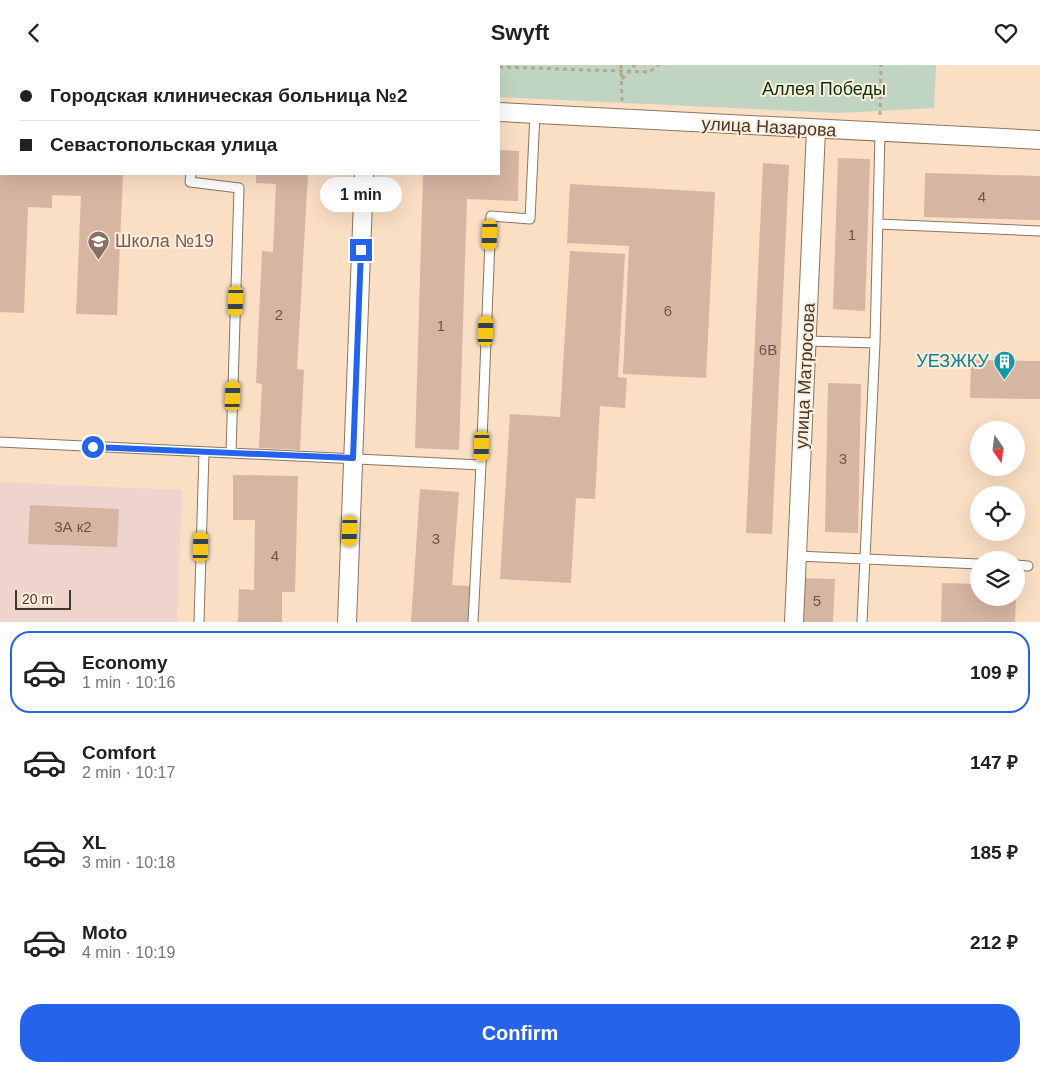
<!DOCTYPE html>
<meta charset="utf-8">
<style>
:root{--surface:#fff;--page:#f2f2f2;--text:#202124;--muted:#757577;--line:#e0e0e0;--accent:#2563eb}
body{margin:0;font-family:Arial,sans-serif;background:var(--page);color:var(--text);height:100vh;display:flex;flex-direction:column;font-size:19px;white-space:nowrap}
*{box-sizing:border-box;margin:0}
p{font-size:16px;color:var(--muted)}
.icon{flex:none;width:28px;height:28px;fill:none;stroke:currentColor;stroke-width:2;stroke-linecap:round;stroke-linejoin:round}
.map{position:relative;height:557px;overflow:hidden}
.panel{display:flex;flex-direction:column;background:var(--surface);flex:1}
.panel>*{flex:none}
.top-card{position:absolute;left:0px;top:0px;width:500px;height:110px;box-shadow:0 5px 20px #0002;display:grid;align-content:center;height:110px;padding:0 20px;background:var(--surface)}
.needle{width:32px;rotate:166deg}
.tools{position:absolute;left:970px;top:356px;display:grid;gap:10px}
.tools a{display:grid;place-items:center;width:55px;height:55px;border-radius:50%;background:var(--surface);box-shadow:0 5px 20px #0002;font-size:25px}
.scale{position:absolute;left:15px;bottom:12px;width:56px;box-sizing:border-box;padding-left:5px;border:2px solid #43382e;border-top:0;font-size:14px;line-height:18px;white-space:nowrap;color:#43382e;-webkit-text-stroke:4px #ffeede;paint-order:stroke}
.end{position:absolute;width:22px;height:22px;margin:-11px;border:6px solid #2563eb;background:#fff;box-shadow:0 0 0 2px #fff}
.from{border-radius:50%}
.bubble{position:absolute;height:35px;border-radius:18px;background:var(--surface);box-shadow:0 5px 20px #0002;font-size:16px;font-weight:600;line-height:35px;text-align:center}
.car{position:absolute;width:15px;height:30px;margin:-15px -8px;border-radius:6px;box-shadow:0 0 4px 1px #0007;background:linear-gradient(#f5c518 24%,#345 0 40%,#f5c518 0 76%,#345 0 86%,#f5c518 0)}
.top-card b{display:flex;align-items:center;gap:18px;height:48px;font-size:19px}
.top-card b+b{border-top:1px solid var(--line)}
.top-card i{width:12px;height:12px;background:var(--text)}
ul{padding:9px 0 0;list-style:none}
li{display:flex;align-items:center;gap:15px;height:82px;margin:0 10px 8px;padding:0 10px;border:2px solid transparent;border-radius:20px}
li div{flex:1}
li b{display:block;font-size:19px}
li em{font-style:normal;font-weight:600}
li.active{border-color:var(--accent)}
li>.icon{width:45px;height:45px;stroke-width:1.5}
.cta{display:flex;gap:10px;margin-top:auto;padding:10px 20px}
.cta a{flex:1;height:58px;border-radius:20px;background:var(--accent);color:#fff;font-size:20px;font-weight:600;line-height:58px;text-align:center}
header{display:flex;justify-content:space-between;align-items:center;height:65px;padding:0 20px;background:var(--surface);font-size:22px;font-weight:600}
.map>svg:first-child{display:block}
.medical{fill:#eed4cd}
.green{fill:#bfd5c2}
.building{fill:#d6b5a2}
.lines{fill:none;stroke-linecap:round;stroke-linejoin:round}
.lane-casing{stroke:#8d755c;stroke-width:11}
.street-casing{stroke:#8d755c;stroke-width:20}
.path{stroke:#b9a38e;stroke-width:3;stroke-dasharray:4 4;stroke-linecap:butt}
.lane{stroke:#fff;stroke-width:9}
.street{stroke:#fff;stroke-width:18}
.route{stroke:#2563eb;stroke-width:6}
.labels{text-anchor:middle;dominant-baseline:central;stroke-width:4;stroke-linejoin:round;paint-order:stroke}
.number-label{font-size:15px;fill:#68574b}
.park-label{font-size:18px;fill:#031;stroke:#ffeede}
.street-label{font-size:18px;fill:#43382e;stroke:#ffeede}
.education-label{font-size:18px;fill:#785e54;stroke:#ffeede;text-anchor:start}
.culture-label{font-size:18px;fill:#0d838f;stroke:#ffeede;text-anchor:end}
</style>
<header><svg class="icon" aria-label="back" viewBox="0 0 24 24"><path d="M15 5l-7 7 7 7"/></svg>Swyft<svg class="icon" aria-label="heart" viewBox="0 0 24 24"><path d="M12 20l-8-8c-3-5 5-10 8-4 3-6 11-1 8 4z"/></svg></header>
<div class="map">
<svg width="1040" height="557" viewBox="0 0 1040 557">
<rect width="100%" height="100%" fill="#fadfc4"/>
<path class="medical" d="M0,417L182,425L177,557H0Z"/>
<path class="green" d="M0,0H936L934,43L839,48L499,32V1H1V8Z"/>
<path class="building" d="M499,85L519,86L518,136L467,134L459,385L415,383L423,109H499Z
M838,93L870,94L865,246L833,244Z
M763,98L789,100L772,469L746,468Z
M925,108L1040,111V155L924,152Z
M0,109H123L117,250L76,249L81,131L52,130V143L28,142L24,248L0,247Z
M256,109H308L297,304L304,305L300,385L259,383L262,319L256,318L262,186L273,187L276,119L256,118Z
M570,119L715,127L706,313L623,309L629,181L567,178Z
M570,186L625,189L618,312L627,313L625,343L600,341L595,434L576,433L571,518L500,514L510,349L560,352Z
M971,295L1040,296V334L970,333Z
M828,318L861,319L858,468L825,467Z
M233,410L298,411L295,527H282V557H238L239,524L254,525L255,455H233Z
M420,424L459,427L452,520L470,521L468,557H411Z
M30,440L119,444L117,482L28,479Z
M800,513L835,514L833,557H798Z
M942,518L979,519V532H1016L1015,557H941Z"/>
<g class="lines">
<defs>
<path id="lane" d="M191,109L190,117L239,123L231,388L481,400L473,557
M878,159L1040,166
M807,276L875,278L880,68
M0,377L231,388
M481,400L491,151L530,154L535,49
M797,491L979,499
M1016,500L1028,501
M199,557L204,387
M862,557L875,278"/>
<path id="street" d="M0,18H1
M499,47L1040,75
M347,557L364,109
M794,557L816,65"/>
</defs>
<use href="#lane" class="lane-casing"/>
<use href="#street" class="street-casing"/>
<path class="path" d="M117,0V1
M175,0V1
M431,0L472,1
M621,0L622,37
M367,1V0
M499,2L649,7L659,0
M622,14L635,0
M880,50L881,0"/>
<use href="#lane" class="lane"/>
<use href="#street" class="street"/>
</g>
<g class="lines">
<path class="route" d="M93,382L353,393L361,185"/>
</g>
<defs>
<symbol id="school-pin" viewBox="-11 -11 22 30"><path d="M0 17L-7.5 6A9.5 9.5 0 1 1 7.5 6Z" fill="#8d6e63" stroke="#ffeede"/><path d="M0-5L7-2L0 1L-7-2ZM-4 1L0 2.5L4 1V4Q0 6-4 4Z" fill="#fff"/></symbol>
<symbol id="building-pin" viewBox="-11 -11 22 30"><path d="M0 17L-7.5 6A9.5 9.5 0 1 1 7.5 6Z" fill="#0f9aa8" stroke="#ffeede"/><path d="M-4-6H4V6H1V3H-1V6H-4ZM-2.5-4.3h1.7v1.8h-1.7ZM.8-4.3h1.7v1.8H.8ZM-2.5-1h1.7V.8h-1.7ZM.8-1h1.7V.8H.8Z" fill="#fff"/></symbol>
</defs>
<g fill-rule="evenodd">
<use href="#school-pin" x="86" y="164" width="25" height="34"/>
<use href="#building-pin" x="992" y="284" width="25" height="34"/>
</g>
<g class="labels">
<g class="number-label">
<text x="982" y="131">4</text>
<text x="852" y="169">1</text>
<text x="668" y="245">6</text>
<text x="279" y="249">2</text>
<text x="441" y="260">1</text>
<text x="768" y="284">6В</text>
<text x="843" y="393">3</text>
<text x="73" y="461">3А к2</text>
<text x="436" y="473">3</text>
<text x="275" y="490">4</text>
<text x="817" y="535">5</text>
</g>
<g class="park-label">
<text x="824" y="24">Аллея Победы</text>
</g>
<g class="street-label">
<text transform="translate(769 62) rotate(3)">улица Назарова</text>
<text transform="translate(805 311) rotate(-87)">улица Матросова</text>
</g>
<g class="education-label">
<text x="115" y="176">Школа №19</text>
</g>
<g class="culture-label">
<text x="989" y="296">УЕЗЖКУ</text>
</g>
</g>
</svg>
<div class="tools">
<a><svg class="needle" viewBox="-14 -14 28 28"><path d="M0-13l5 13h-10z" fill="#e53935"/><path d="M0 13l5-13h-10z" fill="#757577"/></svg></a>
<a><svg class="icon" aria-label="locate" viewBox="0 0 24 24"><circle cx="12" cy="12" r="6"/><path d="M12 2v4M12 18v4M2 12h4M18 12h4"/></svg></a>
<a><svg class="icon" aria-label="layers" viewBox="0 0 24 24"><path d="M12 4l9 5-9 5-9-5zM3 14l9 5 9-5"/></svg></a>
</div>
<div class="scale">20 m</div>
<i class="end from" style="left:93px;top:382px"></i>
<i class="end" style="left:361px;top:185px"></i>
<div class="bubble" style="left:320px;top:112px;width:82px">1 min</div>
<i class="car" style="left:490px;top:170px;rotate:182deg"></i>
<i class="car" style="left:236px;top:236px;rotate:182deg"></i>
<i class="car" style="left:486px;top:266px;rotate:2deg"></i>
<i class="car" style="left:233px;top:331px;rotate:2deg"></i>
<i class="car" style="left:482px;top:381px;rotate:182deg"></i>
<i class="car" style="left:350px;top:466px;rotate:182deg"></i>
<i class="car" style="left:201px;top:482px;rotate:2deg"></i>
<div class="top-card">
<b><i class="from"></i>Городская клиническая больница №2</b>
<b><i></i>Севастопольская улица</b>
</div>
</div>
<section class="panel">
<ul>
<li class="active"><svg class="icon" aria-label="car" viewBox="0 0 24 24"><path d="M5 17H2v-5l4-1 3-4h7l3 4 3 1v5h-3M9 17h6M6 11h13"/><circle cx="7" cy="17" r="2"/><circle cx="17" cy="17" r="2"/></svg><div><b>Economy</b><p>1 min · 10:16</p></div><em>109 ₽</em></li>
<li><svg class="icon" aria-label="car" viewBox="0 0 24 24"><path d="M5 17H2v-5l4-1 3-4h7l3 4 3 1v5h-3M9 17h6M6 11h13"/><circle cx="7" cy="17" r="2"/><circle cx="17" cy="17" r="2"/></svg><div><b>Comfort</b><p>2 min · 10:17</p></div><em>147 ₽</em></li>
<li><svg class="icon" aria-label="car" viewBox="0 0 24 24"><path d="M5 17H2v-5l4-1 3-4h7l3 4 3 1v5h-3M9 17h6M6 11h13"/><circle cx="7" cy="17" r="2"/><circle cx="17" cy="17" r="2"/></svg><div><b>XL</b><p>3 min · 10:18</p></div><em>185 ₽</em></li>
<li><svg class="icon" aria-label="car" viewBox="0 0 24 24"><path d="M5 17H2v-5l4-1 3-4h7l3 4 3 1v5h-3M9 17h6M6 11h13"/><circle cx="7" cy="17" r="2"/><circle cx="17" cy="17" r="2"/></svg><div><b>Moto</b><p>4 min · 10:19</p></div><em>212 ₽</em></li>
</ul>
<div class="cta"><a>Confirm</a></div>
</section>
